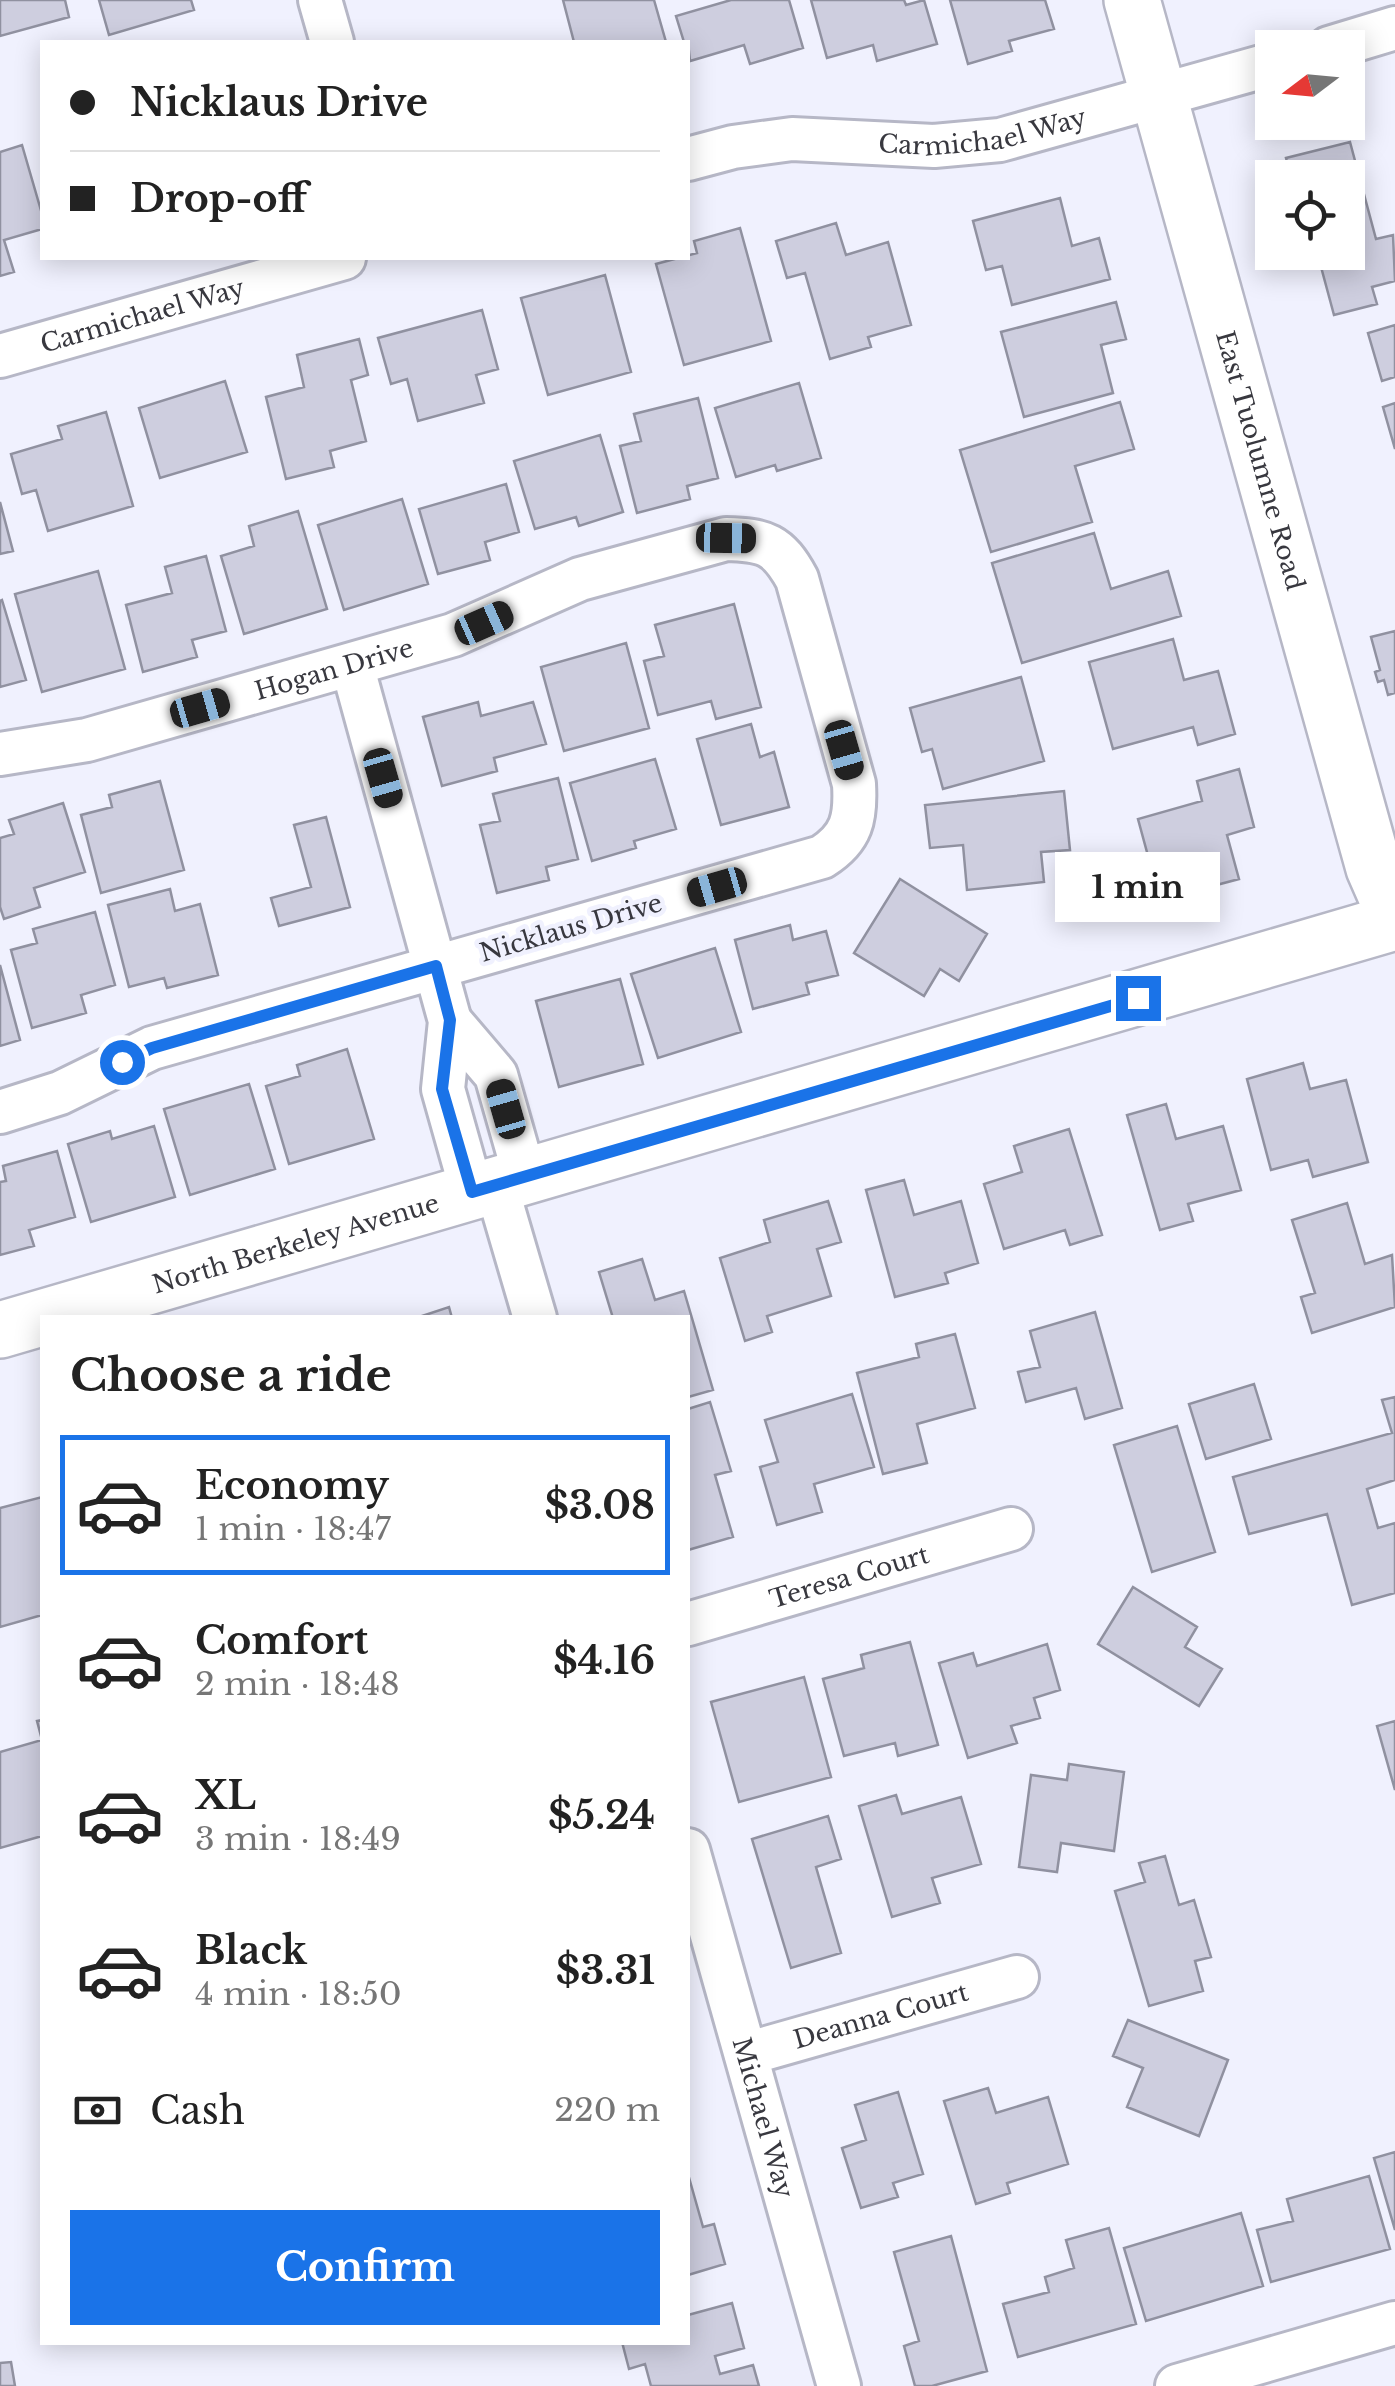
<!DOCTYPE html>
<meta charset="utf-8">
<style>
:root{--surface:#fff;--page:#f2f2f2;--text:#222;--muted:#767676;--line:#e0e0e0;--accent:#1a73e8}
body{margin:0;font-family:"Libre Baskerville",serif;background:var(--page);color:var(--text);height:100vh;display:flex;flex-direction:column;font-size:38px;white-space:nowrap}
*{box-sizing:border-box;margin:0}
p{font-size:32px;color:var(--muted)}
.icon{flex:none;width:55px;height:55px;fill:none;stroke:currentColor;stroke-width:2;stroke-linecap:round;stroke-linejoin:round}
.map{position:relative;flex:1;overflow:hidden}
.drawer{position:absolute;left:40px;top:1315px;width:650px;height:1030px;display:flex;flex-direction:column;background:var(--surface);border-radius:0px;box-shadow:0 5px 25px #0003}
.drawer>*{flex:none}
.top-card{position:absolute;left:40px;top:40px;width:650px;height:220px;border-radius:0px;box-shadow:0 5px 25px #0003;display:grid;align-content:center;height:220px;padding:0 30px;background:var(--surface)}
.needle{width:65px;rotate:254deg}
.controls{position:absolute;left:1255px;top:30px;display:grid;gap:20px}
.controls a{display:grid;place-items:center;width:110px;height:110px;border-radius:0px;background:var(--surface);box-shadow:0 5px 25px #0003;font-size:50px}
.end{position:absolute;width:45px;height:45px;margin:-22px;border:12px solid #1a73e8;background:#fff;box-shadow:0 0 0 5px #fff}
.from{border-radius:50%}
.bubble{position:absolute;height:70px;border-radius:0px;background:var(--surface);box-shadow:0 5px 25px #0003;font-size:32px;font-weight:800;line-height:70px;text-align:center}
.car{position:absolute;width:30px;height:60px;margin:-30px -15px;border-radius:12px;box-shadow:0 0 8px 2px #0007;background:linear-gradient(#222 24%,#8ab4d8 0 40%,#222 0 76%,#8ab4d8 0 86%,#222 0)}
.top-card b{display:flex;align-items:center;gap:35px;height:95px;font-size:38px}
.top-card b+b{border-top:2px solid var(--line)}
.top-card i{width:25px;height:25px;background:var(--text)}
ul{padding:0;list-style:none}
li{display:flex;align-items:center;gap:30px;height:140px;margin:0 20px 15px;padding:0 10px;border:5px solid transparent;border-radius:0px}
li div{flex:1}
li b{display:block;font-size:38px}
li em{font-style:normal;font-weight:800}
li.active{border-color:var(--accent)}
li>.icon{width:90px;height:90px;stroke-width:1.5}
h2{padding:0 30px;font-size:45px;line-height:120px}
.pay{display:flex;align-items:center;gap:25px;height:110px;padding:0 30px;font-size:38px}
.pay p{margin-inline-start:auto}
.button{display:flex;gap:20px;margin-top:auto;padding:20px 30px}
.button a{flex:1;height:115px;border-radius:0px;background:var(--accent);color:#fff;font-size:40px;font-weight:800;line-height:115px;text-align:center}
.map>svg:first-child{display:block}
.building{fill:#cecedf;stroke:#9091a0;stroke-width:2.5}
.lines{fill:none;stroke-linecap:round;stroke-linejoin:round}
.street-casing{stroke:#b6b7c6;stroke-width:48}
.secondary-casing{stroke:#b6b7c6;stroke-width:60}
.street{stroke:#fff;stroke-width:42}
.secondary{stroke:#fff;stroke-width:55}
.route{stroke:#1a73e8;stroke-width:12}
.labels{text-anchor:middle;dominant-baseline:central;stroke-width:9;stroke-linejoin:round;paint-order:stroke}
.street-label{font-size:25px;fill:#38383f;stroke:#f0f1fe}
</style>
<div class="map">
<svg width="1395" height="2386" viewBox="0 0 1395 2386">
<rect width="100%" height="100%" fill="#f0f1fe"/>
<path class="building" d="M0,0H65L69,17L0,36Z
M99,0H191L194,10L109,35Z
M563,0H654L666,42H574Z
M731,0H789L803,48L750,64L744,45L690,61L688,42H684L676,16Z
M811,0H904L906,5L924,0L937,44L877,61L873,45L827,58Z
M950,0H1045L1054,29L1009,41L1012,51L968,64Z
M1350,142L1376,239L1393,235L1395,281L1372,287L1377,304L1334,315L1317,252H1348V178H1291L1286,158Z
M22,145L42,214V229L4,240L14,272L0,276V152Z
M1060,198L1072,246L1099,238L1110,279L1012,305L1002,266L986,270L973,221Z
M836,223L846,255L888,242L911,325L868,337L871,347L830,359L805,273L787,278L776,241Z
M740,228L771,341L684,365L656,264L697,253L694,241Z
M605,275L631,372L548,395L521,298Z
M1116,302L1126,339L1101,345L1113,393L1024,417L1001,332Z
M482,310L498,369L476,375L484,403L418,421L407,379L391,384L378,338Z
M1395,325V377L1382,381L1368,333Z
M359,339L368,375L351,380L366,441L330,451L334,467L286,479L266,397L304,387L297,355Z
M225,381L247,452L160,478L139,408Z
M799,383L821,458L777,471L775,465L736,477L715,408Z
M698,398L718,478L687,486L690,499L637,513L620,446L641,441L634,414Z
M1120,402L1134,449L1075,466L1092,522L991,552L960,450Z
M1395,403V449L1383,407Z
M106,412L133,506L48,531L36,490L22,494L11,454L62,439L58,426Z
M600,435L623,512L579,526L576,517L535,529L514,461Z
M506,484L519,532L485,542L490,560L438,574L419,509Z
M402,499L428,584L344,610L318,525Z
M0,502L13,551L0,554Z
M298,511L327,609L244,634L221,556L254,546L249,526Z
M1094,533L1111,589L1168,571L1181,616L1022,663L992,563Z
M206,556L226,631L192,640L197,657L143,672L126,605L172,593L165,567Z
M98,571L125,669L42,692L15,594Z
M2,600L26,680L0,687V601Z
M734,604L761,707L716,719L711,701L658,715L644,661L664,656L655,625Z
M1395,631V693L1388,695L1384,680L1378,682L1375,672L1380,670L1371,637Z
M1173,639L1184,680L1218,671L1235,734L1198,745L1193,727L1113,749L1089,662Z
M626,643L649,728L564,751L541,667Z
M1021,677L1044,761L943,789L932,749L922,752L910,708Z
M478,702L481,716L533,702L546,744L494,758L497,771L442,786L423,717Z
M751,724L760,757L774,752L789,807L721,825L697,739Z
M655,759L676,829L634,841L636,848L592,861L570,783Z
M1239,769L1254,827L1227,835L1239,879L1160,900L1138,819L1202,801L1197,781Z
M558,778L578,859L546,867L549,880L497,893L480,825L500,821L493,794Z
M160,781L184,870L101,893L81,815L112,807L109,795Z
M1064,791L1070,850L1041,852L1044,882L967,890L963,845L930,848L925,805Z
M63,803L85,872L34,888L40,907L4,919L0,907V838L14,834L9,820Z
M326,817L350,907L279,926L271,898L311,887L294,825Z
M900,879L987,934L959,981L940,969L924,996L854,953Z
M170,889L175,911L200,904L218,975L167,988L164,978L129,987L108,905Z
M95,912L115,985L81,995L86,1013L32,1028L11,950L37,943L33,929Z
M790,925L793,940L826,931L838,975L806,983L809,994L753,1009L735,940Z
M715,948L741,1032L658,1058L631,974Z
M0,965L20,1040L0,1046Z
M620,979L643,1064L559,1087L536,1001Z
M347,1049L374,1139L289,1164L266,1086L300,1076L297,1065Z
M1303,1063L1310,1089L1346,1080L1368,1162L1313,1177L1308,1160L1271,1170L1247,1079Z
M249,1084L275,1169L190,1195L164,1109Z
M1166,1104L1176,1139L1223,1126L1241,1190L1188,1204L1193,1221L1160,1230L1127,1115Z
M154,1126L175,1197L91,1222L68,1144L110,1131L112,1139Z
M1069,1129L1102,1235L1070,1245L1065,1230L1004,1249L984,1184L1022,1172L1014,1146Z
M57,1151L75,1217L29,1230L34,1246L0,1255V1182L6,1181L3,1166Z
M904,1180L914,1215L961,1201L978,1263L945,1273L948,1283L895,1297L866,1190Z
M828,1201L841,1242L817,1249L831,1296L767,1316L772,1332L745,1341L720,1258L770,1242L764,1220Z
M1347,1203L1365,1264L1392,1255L1395,1307L1312,1333L1301,1297L1315,1293L1292,1220Z
M642,1259L655,1300L684,1291L713,1390L688,1397V1318H613L599,1272Z
M449,1307L452,1318H416Z
M1095,1312L1122,1408L1085,1419L1076,1388L1026,1402L1018,1372L1040,1367L1030,1331Z
M955,1334L975,1408L917,1424L927,1463L883,1474L857,1373L919,1357L916,1344Z
M1254,1384L1271,1439L1206,1459L1189,1404Z
M852,1394L874,1467L814,1484L822,1512L777,1525L760,1467L778,1462L765,1420Z
M1395,1397V1480L1367,1489L1378,1528L1395,1523V1593L1352,1605L1327,1514L1249,1534L1233,1477L1392,1433L1382,1400Z
M710,1402L731,1471L715,1475L733,1537L688,1550V1409Z
M1177,1426L1215,1552L1152,1572L1114,1445Z
M42,1497V1615L0,1627V1508Z
M1133,1587L1197,1627L1185,1647L1222,1669L1199,1706L1098,1644Z
M910,1642L938,1745L898,1756L895,1743L844,1756L823,1679L864,1668L861,1655Z
M1047,1644L1060,1690L1034,1698L1040,1718L1011,1726L1017,1743L968,1758L939,1663L973,1653L977,1666Z
M804,1677L831,1777L739,1802L711,1702Z
M42,1720V1836L0,1848V1752L42,1740L37,1721Z
M1395,1721V1790L1377,1726Z
M1069,1764L1124,1772L1114,1851L1061,1843L1057,1872L1019,1867L1031,1775L1067,1780Z
M896,1795L902,1814L961,1797L981,1864L932,1878L940,1903L892,1917L859,1806Z
M828,1816L841,1859L816,1867L841,1953L791,1968L752,1839Z
M1165,1856L1179,1905L1194,1900L1211,1957L1195,1961L1203,1991L1149,2006L1115,1891L1145,1882L1139,1863Z
M1128,2020L1228,2060L1199,2136L1127,2107L1143,2068L1113,2056Z
M988,2088L996,2113L1048,2097L1068,2164L1007,2183L1010,2193L976,2204L944,2101Z
M898,2092L923,2174L893,2183L898,2197L861,2208L842,2148L866,2140L855,2105Z
M1395,2152V2230L1374,2158Z
M688,2174L703,2227L714,2224L725,2264L688,2275Z
M1369,2176L1390,2249L1271,2282L1257,2230L1293,2221L1287,2199Z
M1241,2213L1263,2286L1146,2321L1124,2248Z
M1109,2228L1136,2324L1018,2357L1003,2304L1049,2292L1045,2277L1074,2268L1066,2240Z
M951,2236L987,2371L932,2386H915L904,2346L919,2341L894,2252Z
M732,2303L744,2348L715,2356L720,2374L753,2365L759,2386H651L645,2364L629,2369L622,2342H688V2315Z
M11,2362L15,2386H0V2363Z"/>
<g class="lines">
<defs>
<g id="street">
<path d="M320,0L332,42"/>
<path d="M1329,48L1395,28"/>
<path id="s1" d="M688,159L733,147L792,139L934,146L1000,140L1272,64"/>
<path id="s2" d="M0,356L344,258"/>
<path d="M352,665L450,1021L443,1089L472,1192"/>
<path id="s3" d="M0,754L87,740L453,635L580,579L726,539C765,540 778,544 797,579L854,784C856,818 852,838 822,857L152,1048L60,1093L0,1112"/>
<path d="M450,1021L496,1075L525,1177"/>
<path d="M496,1185L535,1318"/>
<path id="s4" d="M688,1624L1011,1529"/>
<path id="s5" d="M688,1850L839,2386"/>
<path id="s6" d="M746,2054L1017,1977"/>
<path d="M1177,2386L1395,2323"/>
</g>
<g id="secondary">
<path id="s7" d="M1132,0L1374,868L1395,916"/>
<path id="s8" d="M0,1330L1395,922"/>
</g>
</defs>
<use href="#street" class="street-casing"/>
<use href="#secondary" class="secondary-casing"/>
<use href="#street" class="street"/>
<use href="#secondary" class="secondary"/>
</g>
<g class="lines">
<path class="route" d="M122,1062L152,1048L436,966L450,1020L442,1089L472,1192L1138,998"/>
</g>
<g class="labels">
<g class="street-label">
<text stroke="none"><textPath href="#s1" startOffset="298">Carmichael Way</textPath></text>
<text stroke="none"><textPath href="#s2" startOffset="148">Carmichael Way</textPath></text>
<text stroke="none"><textPath href="#s7" startOffset="478">East Tuolumne Road</textPath></text>
<text stroke="none"><textPath href="#s3" startOffset="345">Hogan Drive</textPath></text>
<text transform="translate(571 928) rotate(-16)">Nicklaus Drive</text>
<text stroke="none"><textPath href="#s8" startOffset="308">North Berkeley Avenue</textPath></text>
<text stroke="none"><textPath href="#s4" startOffset="168">Teresa Court</textPath></text>
<text stroke="none"><textPath href="#s6" startOffset="140">Deanna Court</textPath></text>
<text stroke="none"><textPath href="#s5" startOffset="278">Michael Way</textPath></text>
</g>
</g>
</svg>
<div class="controls">
<a><svg class="needle" viewBox="-14 -14 28 28"><path d="M0-13l5 13h-10z" fill="#e53935"/><path d="M0 13l5-13h-10z" fill="#767676"/></svg></a>
<a><svg class="icon" aria-label="locate" viewBox="0 0 24 24"><circle cx="12" cy="12" r="6"/><path d="M12 2v4M12 18v4M2 12h4M18 12h4"/></svg></a>
</div>
<i class="end from" style="left:122px;top:1062px"></i>
<i class="end" style="left:1138px;top:998px"></i>
<div class="bubble" style="left:1055px;top:852px;width:165px">1 min</div>
<i class="car" style="left:726px;top:538px;rotate:91deg"></i>
<i class="car" style="left:484px;top:623px;rotate:66deg"></i>
<i class="car" style="left:200px;top:708px;rotate:74deg"></i>
<i class="car" style="left:844px;top:750px;rotate:164deg"></i>
<i class="car" style="left:383px;top:778px;rotate:164deg"></i>
<i class="car" style="left:717px;top:887px;rotate:254deg"></i>
<i class="car" style="left:506px;top:1109px;rotate:344deg"></i>
<div class="top-card">
<b><i class="from"></i>Nicklaus Drive</b>
<b><i></i>Drop-off</b>
</div>
<section class="drawer">
<h2>Choose a ride</h2>
<ul>
<li class="active"><svg class="icon" aria-label="car" viewBox="0 0 24 24"><path d="M5 17H2v-5l4-1 3-4h7l3 4 3 1v5h-3M9 17h6M6 11h13"/><circle cx="7" cy="17" r="2"/><circle cx="17" cy="17" r="2"/></svg><div><b>Economy</b><p>1 min · 18:47</p></div><em>$3.08</em></li>
<li><svg class="icon" aria-label="car" viewBox="0 0 24 24"><path d="M5 17H2v-5l4-1 3-4h7l3 4 3 1v5h-3M9 17h6M6 11h13"/><circle cx="7" cy="17" r="2"/><circle cx="17" cy="17" r="2"/></svg><div><b>Comfort</b><p>2 min · 18:48</p></div><em>$4.16</em></li>
<li><svg class="icon" aria-label="car" viewBox="0 0 24 24"><path d="M5 17H2v-5l4-1 3-4h7l3 4 3 1v5h-3M9 17h6M6 11h13"/><circle cx="7" cy="17" r="2"/><circle cx="17" cy="17" r="2"/></svg><div><b>XL</b><p>3 min · 18:49</p></div><em>$5.24</em></li>
<li><svg class="icon" aria-label="car" viewBox="0 0 24 24"><path d="M5 17H2v-5l4-1 3-4h7l3 4 3 1v5h-3M9 17h6M6 11h13"/><circle cx="7" cy="17" r="2"/><circle cx="17" cy="17" r="2"/></svg><div><b>Black</b><p>4 min · 18:50</p></div><em>$3.31</em></li>
</ul>
<div class="pay"><svg class="icon" aria-label="cash" viewBox="0 0 24 24"><path d="M3 7h18v10H3z"/><circle cx="12" cy="12" r="2"/></svg>Cash<p>220 m</p></div>
<div class="button"><a>Confirm</a></div>
</section>
</div>
